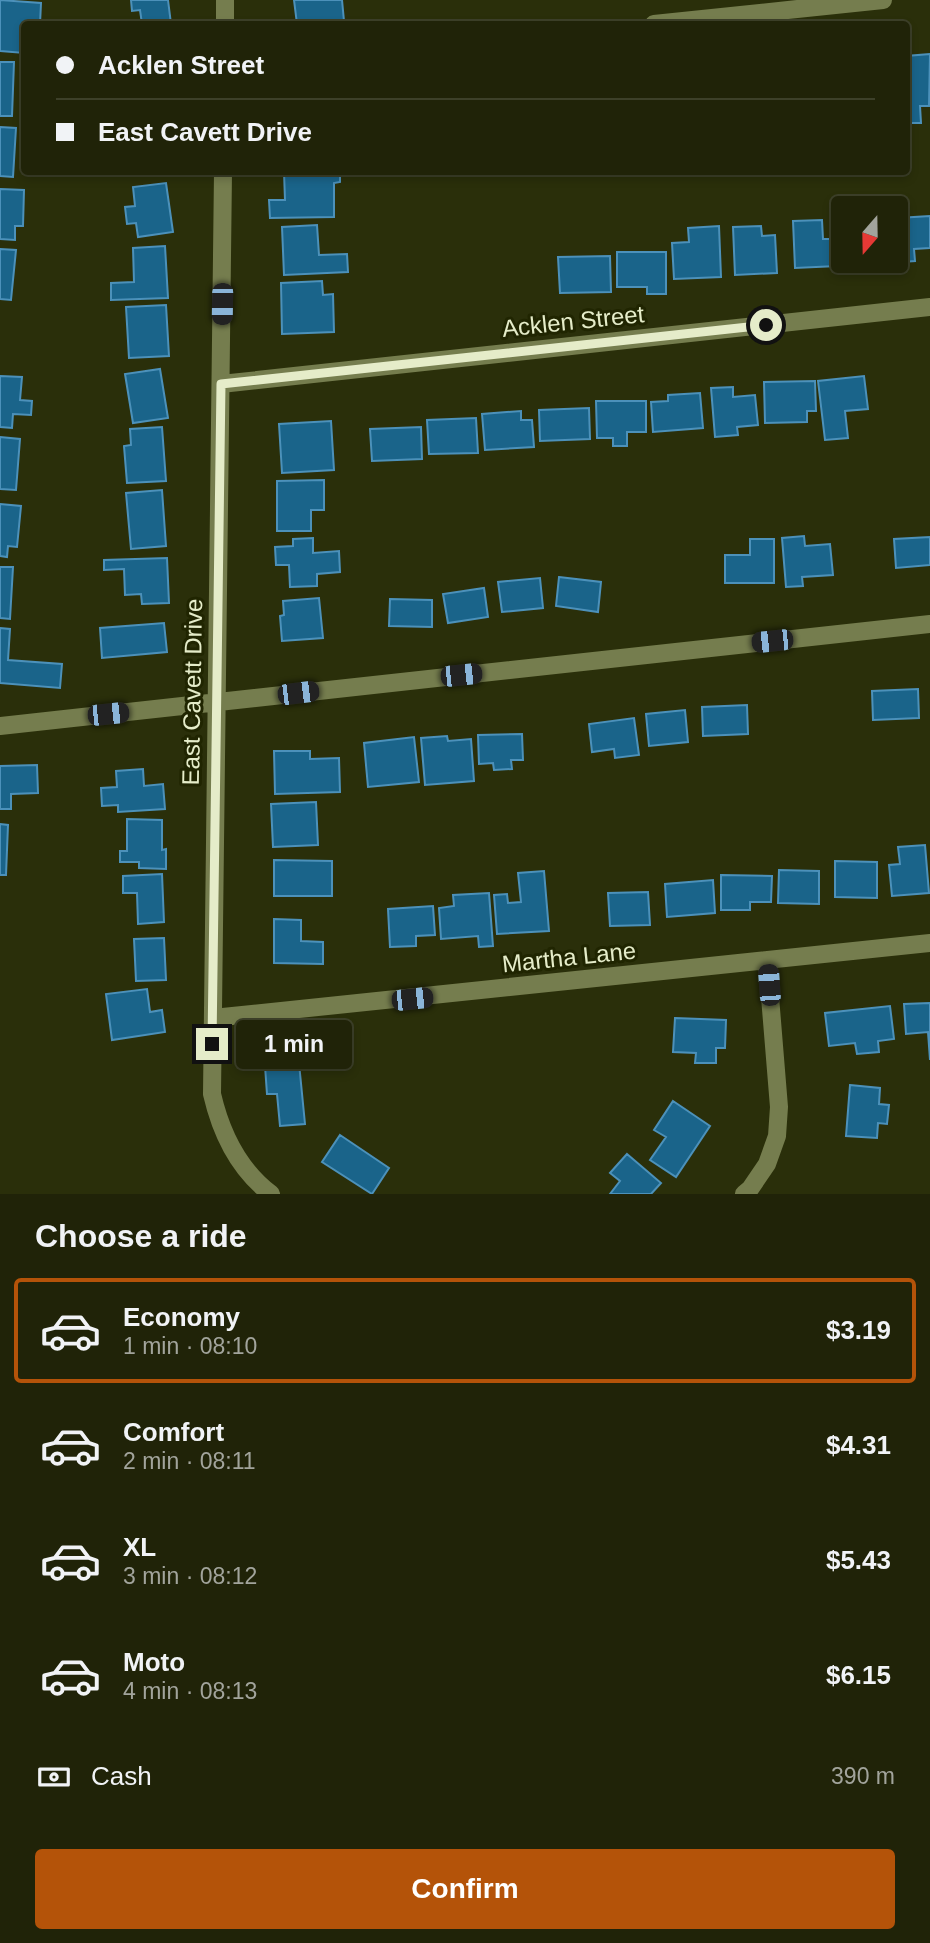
<!DOCTYPE html>
<meta charset="utf-8">
<style>
:root{--surface:#202308;--page:#282b12;--text:#f1f3f6;--muted:#a2a49c;--line:#3d4029;--accent:#b45309}
body{margin:0;font-family:Arial,sans-serif;background:var(--page);color:var(--text);height:100vh;display:flex;flex-direction:column;font-size:26px;white-space:nowrap}
*{box-sizing:border-box;margin:0}
p{font-size:23px;color:var(--muted)}
.icon{flex:none;width:38px;height:38px;fill:none;stroke:currentColor;stroke-width:2;stroke-linecap:round;stroke-linejoin:round}
.map{position:relative;height:1194px;overflow:hidden}
.panel{display:flex;flex-direction:column;background:var(--surface);flex:1}
.panel>*{flex:none}
.hud{position:absolute;left:21px;top:21px;width:889px;height:154px;border-radius:7px;box-shadow:0 4px 10px #0003,0 0 0 2px var(--line);display:grid;align-content:center;height:154px;padding:0 35px;background:var(--surface)}
.needle{width:46px;rotate:200deg}
.controls{position:absolute;left:831px;top:196px;display:grid;gap:14px}
.controls a{display:grid;place-items:center;width:77px;height:77px;border-radius:7px;background:var(--surface);box-shadow:0 4px 10px #0003,0 0 0 2px var(--line);font-size:35px}
.end{position:absolute;width:32px;height:32px;margin:-16px;border:9px solid #e5ecc9;background:#111;box-shadow:0 0 0 4px #111}
.from{border-radius:50%}
.bubble{position:absolute;height:49px;border-radius:7px;background:var(--surface);box-shadow:0 4px 10px #0003,0 0 0 2px var(--line);font-size:23px;font-weight:800;line-height:49px;text-align:center}
.car{position:absolute;width:21px;height:42px;margin:-21px -10px;border-radius:9px;box-shadow:0 0 5px 2px #0007;background:linear-gradient(#222 24%,#8ab4d8 0 40%,#222 0 76%,#8ab4d8 0 86%,#222 0)}
.hud b{display:flex;align-items:center;gap:24px;height:66px;font-size:26px}
.hud b+b{border-top:2px solid var(--line)}
.hud i{width:18px;height:18px;background:var(--text)}
ul{padding:0;list-style:none}
li{display:flex;align-items:center;gap:21px;height:105px;margin:0 14px 10px;padding:0 21px;border:4px solid transparent;border-radius:7px}
li div{flex:1}
li b{display:block;font-size:26px}
li em{font-style:normal;font-weight:800}
li.current{border-color:var(--accent)}
li>.icon{width:63px;height:63px;stroke-width:1.5}
h2{padding:0 35px;font-size:32px;line-height:84px}
.pay{display:flex;align-items:center;gap:18px;height:77px;padding:0 35px;font-size:26px}
.pay p{margin-inline-start:auto}
.cta{display:flex;gap:14px;margin-top:auto;padding:14px 35px}
.cta a{flex:1;height:80px;border-radius:7px;background:var(--accent);color:#fff;font-size:28px;font-weight:800;line-height:80px;text-align:center}
.map>svg:first-child{display:block}
.building{fill:#1a648a;stroke:#4c91ba;stroke-width:2}
.lines{fill:none;stroke-linecap:round;stroke-linejoin:round}
.minor{stroke:#757d4e;stroke-width:18}
.route{stroke:#e5ecc9;stroke-width:9}
.labels{text-anchor:middle;dominant-baseline:central;stroke-width:6;stroke-linejoin:round;paint-order:stroke}
.street-label{font-size:24px;fill:#e5ecc9;stroke:#202501}
</style>
<div class="map">
<svg width="930" height="1194" viewBox="0 0 930 1194">
<rect width="100%" height="100%" fill="#2a2f0a"/>
<path class="building" d="M0,0L41,3L40,24H24V53L0,51Z
M131,0H168L171,24H142L140,10L132,11Z
M294,0H342L344,21L297,24Z
M930,54L929,106H920L921,123H906V56Z
M0,62H14L12,116H0Z
M0,127L16,128L13,177L0,176Z
M284,172H340V182L334,183V217L270,218L269,200H285Z
M166,183L173,232L138,237L136,223L127,224L125,207L135,206L133,187Z
M0,189L24,190L23,226H15V240L0,239Z
M930,216V248L914,249L915,261L902,262L898,218Z
M822,220L823,239H836L837,266L795,268L793,221Z
M317,225L319,255L347,254L348,272L284,275L282,227Z
M719,226L721,277L674,279L672,243L689,242L688,228Z
M761,226L762,236L775,235L777,273L735,275L733,227Z
M165,246L168,298L111,300V283L134,282L133,248Z
M0,249L16,250L11,300L0,299Z
M617,252H666V294H647V287H617Z
M610,256L611,292L560,293L558,257Z
M322,281L323,295L333,294L334,332L282,334L281,283Z
M166,305L169,356L129,358L126,307Z
M160,369L168,418L133,423L125,374Z
M0,376L22,377L20,400L32,401L31,415L13,414L12,428L0,427Z
M864,376L868,409L845,411L848,438L825,440L818,381Z
M815,381L816,411H807V422L765,423L764,382Z
M733,387V397L755,395L758,425L737,427L738,435L715,437L711,388Z
M700,393L703,428L653,432L651,402L668,401V395Z
M596,401H646V432H627V446H613V438H597Z
M589,408L590,439L540,441L539,410Z
M521,411V420H532L534,447L485,450L482,414Z
M476,418L478,453L429,454L427,420Z
M331,421L334,470L282,473L279,424Z
M162,427L166,481L127,483L124,446L131,445L130,429Z
M421,427L422,459L372,461L370,429Z
M0,437L20,439L16,490L0,489Z
M324,480V510H311V531H277V481Z
M162,490L166,546L131,549L126,493Z
M0,504L21,506L17,547L8,546L7,557L0,556Z
M804,536L805,546L830,544L833,575L802,577L803,586L786,587L782,538Z
M930,537V565L896,568L894,539Z
M313,538V553L339,551L340,572L317,574V586L290,587L289,565H276L275,547L293,546V539Z
M750,539H774V583H725V555H750Z
M167,558L169,603L142,604L141,594L125,595L124,569L104,570V560Z
M0,567H13L10,619L0,618Z
M559,577L601,582L598,612L556,606Z
M540,578L543,608L502,612L498,582Z
M484,588L488,617L448,623L443,594Z
M319,598L323,638L282,641L280,616L284,615L283,601Z
M390,599L432,600V627L389,626Z
M164,623L167,652L102,658L100,628Z
M0,628L10,629L8,660L62,664L60,688L0,683Z
M918,689L919,718L873,720L872,691Z
M747,705L748,734L703,736L702,707Z
M685,710L688,742L649,746L646,714Z
M634,718L639,755L615,758L614,749L592,752L589,724Z
M522,734L523,760H511L512,769L494,770L493,763L479,764L478,735Z
M447,736L448,741L471,739L474,781L425,785L421,738Z
M414,737L419,782L368,787L364,743Z
M274,751H310V759L339,758L340,792L275,794Z
M37,765L38,793L11,794V809H0V766Z
M143,769L144,786L163,784L165,809L118,812V805L102,806L101,788L117,787L116,771Z
M316,802L318,845L273,847L271,804Z
M127,819L162,820V850L166,849V869L139,868V862H120V851H127Z
M0,824L8,825L6,875H0Z
M925,845L929,893L892,896L889,865L900,864L898,847Z
M274,860L332,861V896H274Z
M835,861L877,862V898L835,897Z
M779,870L819,871V904L778,903Z
M544,871L549,931L497,934L494,895L507,894L508,903L521,902L518,873Z
M162,874L164,922L138,924L137,893H123V876Z
M721,875L772,876L771,902H750V910H721Z
M713,880L715,913L667,917L665,884Z
M648,892L650,925L610,926L608,893Z
M489,893L493,946L479,947L478,936L441,939L439,908L454,906L453,895Z
M433,906L435,935L416,936V946L390,947L388,909Z
M274,919L301,920V941L323,942V964L274,963Z
M164,938L166,980L136,981L134,939Z
M147,989L150,1012L162,1010L165,1032L112,1040L106,994Z
M930,1003V1060L928,1032L906,1034L904,1004Z
M890,1006L894,1039L878,1041L879,1052L857,1054L855,1043L829,1046L825,1013Z
M675,1018L726,1020L725,1048H716V1063H695L696,1053L673,1052Z
M299,1063L305,1124L280,1126L277,1094H267L265,1066Z
M850,1085L880,1088L879,1104L889,1105L887,1124L878,1123L877,1138L846,1136Z
M673,1101L710,1126L676,1177L650,1160L666,1137L654,1130Z
M340,1135L389,1168L372,1194L322,1162Z
M627,1154L661,1183L651,1194H610L620,1181L610,1173Z"/>
<g class="lines">
<path class="minor" d="M225,24V0
M654,24L883,0
M223,172L212,1094C221,1133 238,1169 271,1194
M221,384L930,307
M0,726L930,624
M213,1018L930,943
M744,1194L750,1189L767,1164L777,1136L779,1107L767,960"/>
</g>
<g class="lines">
<path class="route" d="M212,1044L221,384L766,325"/>
</g>
<g class="labels">
<g class="street-label">
<text transform="translate(573 321) rotate(-6)">Acklen Street</text>
<text transform="translate(192 692) rotate(-89)">East Cavett Drive</text>
<text transform="translate(569 957) rotate(-6)">Martha Lane</text>
</g>
</g>
</svg>
<div class="controls">
<a><svg class="needle" viewBox="-14 -14 28 28"><path d="M0-13l5 13h-10z" fill="#e53935"/><path d="M0 13l5-13h-10z" fill="#a2a49c"/></svg></a>
</div>
<i class="end from" style="left:766px;top:325px"></i>
<i class="end" style="left:212px;top:1044px"></i>
<div class="bubble" style="left:236px;top:1020px;width:116px">1 min</div>
<i class="car" style="left:222px;top:304px;rotate:181deg"></i>
<i class="car" style="left:772px;top:641px;rotate:264deg"></i>
<i class="car" style="left:461px;top:675px;rotate:84deg"></i>
<i class="car" style="left:298px;top:693px;rotate:83deg"></i>
<i class="car" style="left:108px;top:714px;rotate:84deg"></i>
<i class="car" style="left:769px;top:985px;rotate:356deg"></i>
<i class="car" style="left:412px;top:999px;rotate:84deg"></i>
<div class="hud">
<b><i class="from"></i>Acklen Street</b>
<b><i></i>East Cavett Drive</b>
</div>
</div>
<section class="panel">
<h2>Choose a ride</h2>
<ul>
<li class="current"><svg class="icon" aria-label="car" viewBox="0 0 24 24"><path d="M5 17H2v-5l4-1 3-4h7l3 4 3 1v5h-3M9 17h6M6 11h13"/><circle cx="7" cy="17" r="2"/><circle cx="17" cy="17" r="2"/></svg><div><b>Economy</b><p>1 min · 08:10</p></div><em>$3.19</em></li>
<li><svg class="icon" aria-label="car" viewBox="0 0 24 24"><path d="M5 17H2v-5l4-1 3-4h7l3 4 3 1v5h-3M9 17h6M6 11h13"/><circle cx="7" cy="17" r="2"/><circle cx="17" cy="17" r="2"/></svg><div><b>Comfort</b><p>2 min · 08:11</p></div><em>$4.31</em></li>
<li><svg class="icon" aria-label="car" viewBox="0 0 24 24"><path d="M5 17H2v-5l4-1 3-4h7l3 4 3 1v5h-3M9 17h6M6 11h13"/><circle cx="7" cy="17" r="2"/><circle cx="17" cy="17" r="2"/></svg><div><b>XL</b><p>3 min · 08:12</p></div><em>$5.43</em></li>
<li><svg class="icon" aria-label="car" viewBox="0 0 24 24"><path d="M5 17H2v-5l4-1 3-4h7l3 4 3 1v5h-3M9 17h6M6 11h13"/><circle cx="7" cy="17" r="2"/><circle cx="17" cy="17" r="2"/></svg><div><b>Moto</b><p>4 min · 08:13</p></div><em>$6.15</em></li>
</ul>
<div class="pay"><svg class="icon" aria-label="cash" viewBox="0 0 24 24"><path d="M3 7h18v10H3z"/><circle cx="12" cy="12" r="2"/></svg>Cash<p>390 m</p></div>
<div class="cta"><a>Confirm</a></div>
</section>
